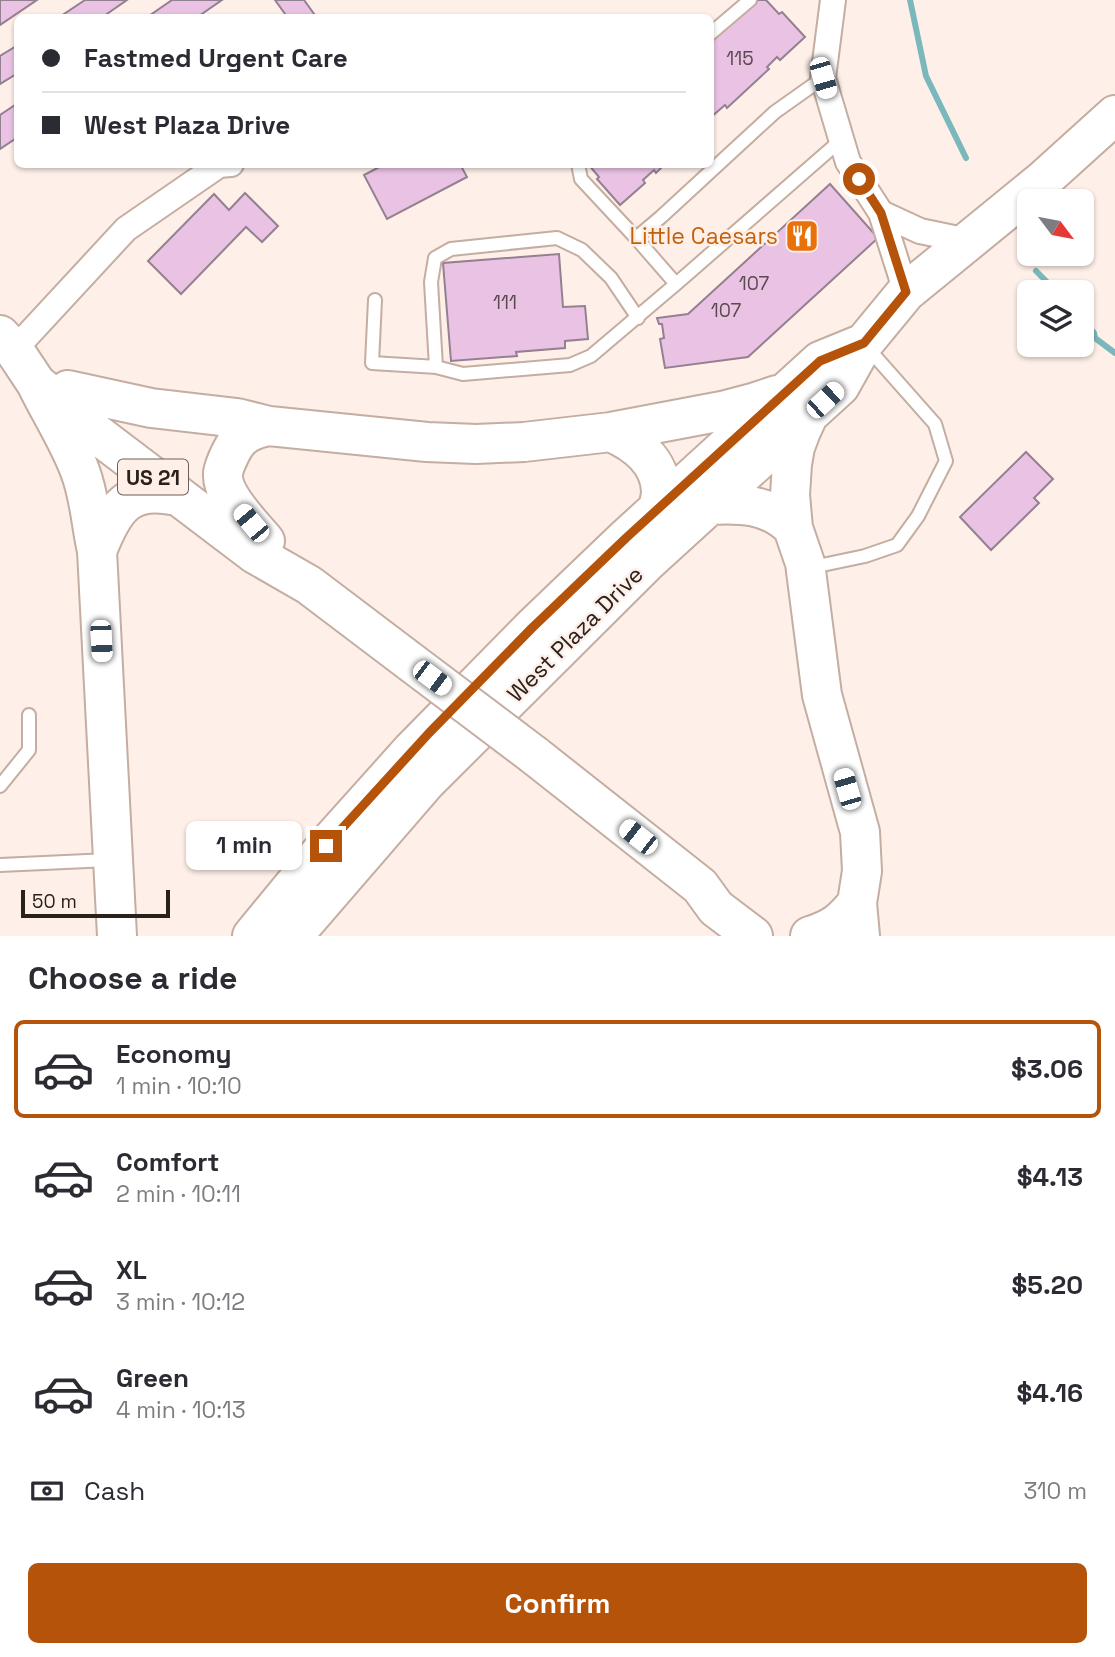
<!DOCTYPE html>
<meta charset="utf-8">
<style>
:root{--surface:#fff;--page:#f2f2f3;--text:#2b2b33;--muted:#7c7c81;--line:#e1e1e2;--accent:#b45309}
body{margin:0;font-family:"Space Grotesk",sans-serif;background:var(--page);color:var(--text);height:100vh;display:flex;flex-direction:column;font-size:26px;white-space:nowrap}
*{box-sizing:border-box;margin:0}
p{font-size:23px;color:var(--muted)}
.icon{flex:none;width:38px;height:38px;fill:none;stroke:currentColor;stroke-width:2;stroke-linecap:round;stroke-linejoin:round}
.map{position:relative;height:936px;overflow:hidden}
.side{display:flex;flex-direction:column;background:var(--surface);flex:1}
.side>*{flex:none}
.hud{position:absolute;left:14px;top:14px;width:700px;height:154px;border-radius:10px;box-shadow:0 2px 5px #0004;display:grid;align-content:center;height:154px;padding:0 28px;background:var(--surface)}
.needle{width:46px;rotate:122deg}
.buttons{position:absolute;left:1017px;top:189px;display:grid;gap:14px}
.buttons a{display:grid;place-items:center;width:77px;height:77px;border-radius:10px;background:var(--surface);box-shadow:0 2px 5px #0004;font-size:35px}
.scale{position:absolute;left:21px;bottom:18px;width:149px;box-sizing:border-box;padding-left:7px;border:4px solid #2a211c;border-top:0;font-size:19px;line-height:24px;white-space:nowrap;color:#2a211c;-webkit-text-stroke:5px #feefe8;paint-order:stroke}
.end{position:absolute;width:32px;height:32px;margin:-16px;border:9px solid #b45309;background:#fff;box-shadow:0 0 0 4px #fff}
.from{border-radius:50%}
.bubble{position:absolute;height:49px;border-radius:10px;background:var(--surface);box-shadow:0 2px 5px #0004;font-size:23px;font-weight:700;line-height:49px;text-align:center}
.car{position:absolute;width:21px;height:42px;margin:-21px -10px;border-radius:9px;box-shadow:0 0 5px 2px #0007;background:linear-gradient(#fff 24%,#345 0 40%,#fff 0 76%,#345 0 86%,#fff 0)}
.hud b{display:flex;align-items:center;gap:24px;height:66px;font-size:26px}
.hud b+b{border-top:2px solid var(--line)}
.hud i{width:18px;height:18px;background:var(--text)}
ul{padding:0;list-style:none}
li{display:flex;align-items:center;gap:21px;height:98px;margin:0 14px 10px;padding:0 14px;border:4px solid transparent;border-radius:10px}
li div{flex:1}
li b{display:block;font-size:26px}
li em{font-style:normal;font-weight:700}
li.current{border-color:var(--accent)}
li>.icon{width:63px;height:63px;stroke-width:1.5}
h2{padding:0 28px;font-size:32px;line-height:84px}
.pay{display:flex;align-items:center;gap:18px;height:77px;padding:0 28px;font-size:26px}
.pay p{margin-inline-start:auto}
.action{display:flex;gap:14px;margin-top:auto;padding:14px 28px}
.action a{flex:1;height:80px;border-radius:10px;background:var(--accent);color:#fff;font-size:28px;font-weight:700;line-height:80px;text-align:center}
.map>svg:first-child{display:block}
.lines{fill:none;stroke-linecap:round;stroke-linejoin:round}
.stream{stroke:#7bb8bb;stroke-width:6}
.building{fill:#eac2e4;stroke:#938090;stroke-width:2}
.lane-casing{stroke:#c4ada1;stroke-width:16}
.street-casing{stroke:#c4ada1;stroke-width:28}
.primary-casing{stroke:#c4ada1;stroke-width:42}
.lane{stroke:#fff;stroke-width:12}
.street{stroke:#fff;stroke-width:24}
.primary{stroke:#fff;stroke-width:38}
.primary-bridge-casing{stroke:#c4ada1;stroke-width:42;stroke-linecap:butt}
.primary-bridge{stroke:#fff;stroke-width:38}
.route{stroke:#b45309;stroke-width:9}
.labels{text-anchor:middle;dominant-baseline:central;stroke-width:5;stroke-linejoin:round;paint-order:stroke}
.number-label{font-size:19px;fill:#5a494e}
.shield{fill:#feefe8;stroke:#6a5f59;stroke-width:2}
.shield-label{font-size:21px;font-weight:bold;fill:#2a211c}
.food-label{font-size:23px;fill:#c56008;stroke:#feefe8;text-anchor:end}
.street-label{font-size:23px;fill:#2a211c;stroke:#feefe8}
</style>
<div class="map">
<svg width="1115" height="936" viewBox="0 0 1115 936">
<rect width="100%" height="100%" fill="#feefe8"/>
<g class="lines">
<path class="stream" d="M910,0L926,76L966,158
M1036,271L1057,292
M1082,319L1094,333L1095,338L1115,353"/>
</g>
<path class="building" d="M0,0H37L0,25Z
M85,0H127L101,18H58Z
M172,0H222L196,18H146Z
M275,0H304L317,18H288Z
M758,0H766L779,14L782,12L805,37L780,60L777,57L767,67L769,69L727,108L725,105L710,118V43Z
M18,45V73L0,84V56Z
M18,103V137L0,149V115Z
M385,164H460L467,177L387,219L364,175Z
M588,164H665L656,173L654,170L643,180L645,183L620,205L597,179L599,177Z
M830,184L878,238L748,357L665,368L660,339L664,338L662,324H659L657,318L688,314Z
M245,193L278,226L262,242L246,227L181,294L148,261L214,194L229,210Z
M559,254L563,307L585,306L588,339L565,341V348L516,352L517,356L451,361L443,263Z
M1026,452L1053,479L1034,498L1039,503L991,550L960,517Z"/>
<g class="lines">
<defs>
<path id="lane" d="M710,34L750,0
M823,78L775,112L661,217L636,238L676,284L841,140
M578,164L581,179L636,238
M375,300L372,363L437,367
M638,318L611,278L582,250L557,238L451,249L435,258L431,282L436,367L463,374L570,365L591,356L676,284
M808,568L865,556L897,545L918,516L946,461L935,424L866,346
M0,786L29,750V715
M0,865L109,860"/>
<path id="street" d="M833,0L823,78L848,162L881,213L906,292
M881,213L920,231L968,241
M14,350L126,229L219,165L231,164"/>
<path id="primary" d="M0,335L14,350L36,383L98,435L255,554L309,585L412,663
M36,383C50,412 69,441 80,471C90,497 91,525 97,551L117,936
M68,390L151,408L237,418L269,426L427,442L476,444L524,442L611,432L722,411L756,402L777,395
M807,418L801,431L795,447L792,464L790,495L793,528L805,563L822,695L860,832L862,871L857,903L860,936
M611,432C636,443 660,461 661,491C661,497 659,503 658,509
M709,505C740,503 770,504 793,528
M265,541C251,524 221,496 223,473C224,466 228,458 231,452C239,435 252,429 269,426
M97,551C114,508 128,484 180,497
M534,755L700,886L716,908L753,936
M252,936L326,846L412,750L532,628L626,538L820,361L864,343
M293,936L426,782L646,563L840,386L864,343L906,292L1042,181L1115,115
M810,936C833,929 843,921 857,903"/>
</defs>
<use href="#lane" class="lane-casing"/>
<use href="#street" class="street-casing"/>
<use href="#primary" class="primary-casing"/>
<use href="#lane" class="lane"/>
<use href="#street" class="street"/>
<use href="#primary" class="primary"/>
<defs>
<path id="primary-bridge" d="M412,663L534,755"/>
</defs>
<use href="#primary-bridge" class="primary-bridge-casing"/>
<use href="#primary-bridge" class="primary-bridge"/>
</g>
<g class="lines">
<path class="route" d="M326,846L429,733L532,628L626,538L820,361L864,343L906,292L881,213L859,179"/>
</g>
<defs>
<symbol id="restaurant-square" viewBox="-11 -11 22 22"><rect x="-9" y="-9" width="18" height="18" rx="4" fill="#e8710a" stroke="#feefe8"/><path d="M-5-6h1v4h1v-4h1v4h1v-4h1v5L-1.5 .5V6h-2V.5L-5-1ZM5-6V6H3V1.5H1.5Q1.5-4 5-6Z" fill="#fff"/></symbol>
</defs>
<g fill-rule="evenodd">
<use href="#restaurant-square" x="783" y="217" width="38" height="38"/>
</g>
<g class="labels">
<g class="number-label">
<text x="740" y="58">115</text>
<text x="754" y="283">107</text>
<text x="505" y="302">111</text>
<text x="726" y="310">107</text>
</g>
<rect class="shield" x="118" y="459.5" width="70" height="35" rx="5"/>
<g class="shield-label">
<text x="153" y="477">US 21</text>
</g>
<g class="food-label">
<text x="778" y="236">Little Caesars</text>
</g>
<g class="street-label">
<text transform="translate(575 634) rotate(-45)">West Plaza Drive</text>
</g>
</g>
</svg>
<div class="buttons">
<a><svg class="needle" viewBox="-14 -14 28 28"><path d="M0-13l5 13h-10z" fill="#e53935"/><path d="M0 13l5-13h-10z" fill="#7c7c81"/></svg></a>
<a><svg class="icon" aria-label="layers" viewBox="0 0 24 24"><path d="M12 4l9 5-9 5-9-5zM3 14l9 5 9-5"/></svg></a>
</div>
<div class="scale">50 m</div>
<i class="end from" style="left:859px;top:179px"></i>
<i class="end" style="left:326px;top:846px"></i>
<div class="bubble" style="left:186px;top:821px;width:116px">1 min</div>
<i class="car" style="left:823px;top:78px;rotate:164deg"></i>
<i class="car" style="left:825px;top:400px;rotate:47deg"></i>
<i class="car" style="left:251px;top:523px;rotate:320deg"></i>
<i class="car" style="left:101px;top:641px;rotate:177deg"></i>
<i class="car" style="left:432px;top:678px;rotate:127deg"></i>
<i class="car" style="left:847px;top:789px;rotate:344deg"></i>
<i class="car" style="left:638px;top:837px;rotate:308deg"></i>
<div class="hud">
<b><i class="from"></i>Fastmed Urgent Care</b>
<b><i></i>West Plaza Drive</b>
</div>
</div>
<section class="side">
<h2>Choose a ride</h2>
<ul>
<li class="current"><svg class="icon" aria-label="car" viewBox="0 0 24 24"><path d="M5 17H2v-5l4-1 3-4h7l3 4 3 1v5h-3M9 17h6M6 11h13"/><circle cx="7" cy="17" r="2"/><circle cx="17" cy="17" r="2"/></svg><div><b>Economy</b><p>1 min · 10:10</p></div><em>$3.06</em></li>
<li><svg class="icon" aria-label="car" viewBox="0 0 24 24"><path d="M5 17H2v-5l4-1 3-4h7l3 4 3 1v5h-3M9 17h6M6 11h13"/><circle cx="7" cy="17" r="2"/><circle cx="17" cy="17" r="2"/></svg><div><b>Comfort</b><p>2 min · 10:11</p></div><em>$4.13</em></li>
<li><svg class="icon" aria-label="car" viewBox="0 0 24 24"><path d="M5 17H2v-5l4-1 3-4h7l3 4 3 1v5h-3M9 17h6M6 11h13"/><circle cx="7" cy="17" r="2"/><circle cx="17" cy="17" r="2"/></svg><div><b>XL</b><p>3 min · 10:12</p></div><em>$5.20</em></li>
<li><svg class="icon" aria-label="car" viewBox="0 0 24 24"><path d="M5 17H2v-5l4-1 3-4h7l3 4 3 1v5h-3M9 17h6M6 11h13"/><circle cx="7" cy="17" r="2"/><circle cx="17" cy="17" r="2"/></svg><div><b>Green</b><p>4 min · 10:13</p></div><em>$4.16</em></li>
</ul>
<div class="pay"><svg class="icon" aria-label="cash" viewBox="0 0 24 24"><path d="M3 7h18v10H3z"/><circle cx="12" cy="12" r="2"/></svg>Cash<p>310 m</p></div>
<div class="action"><a>Confirm</a></div>
</section>
